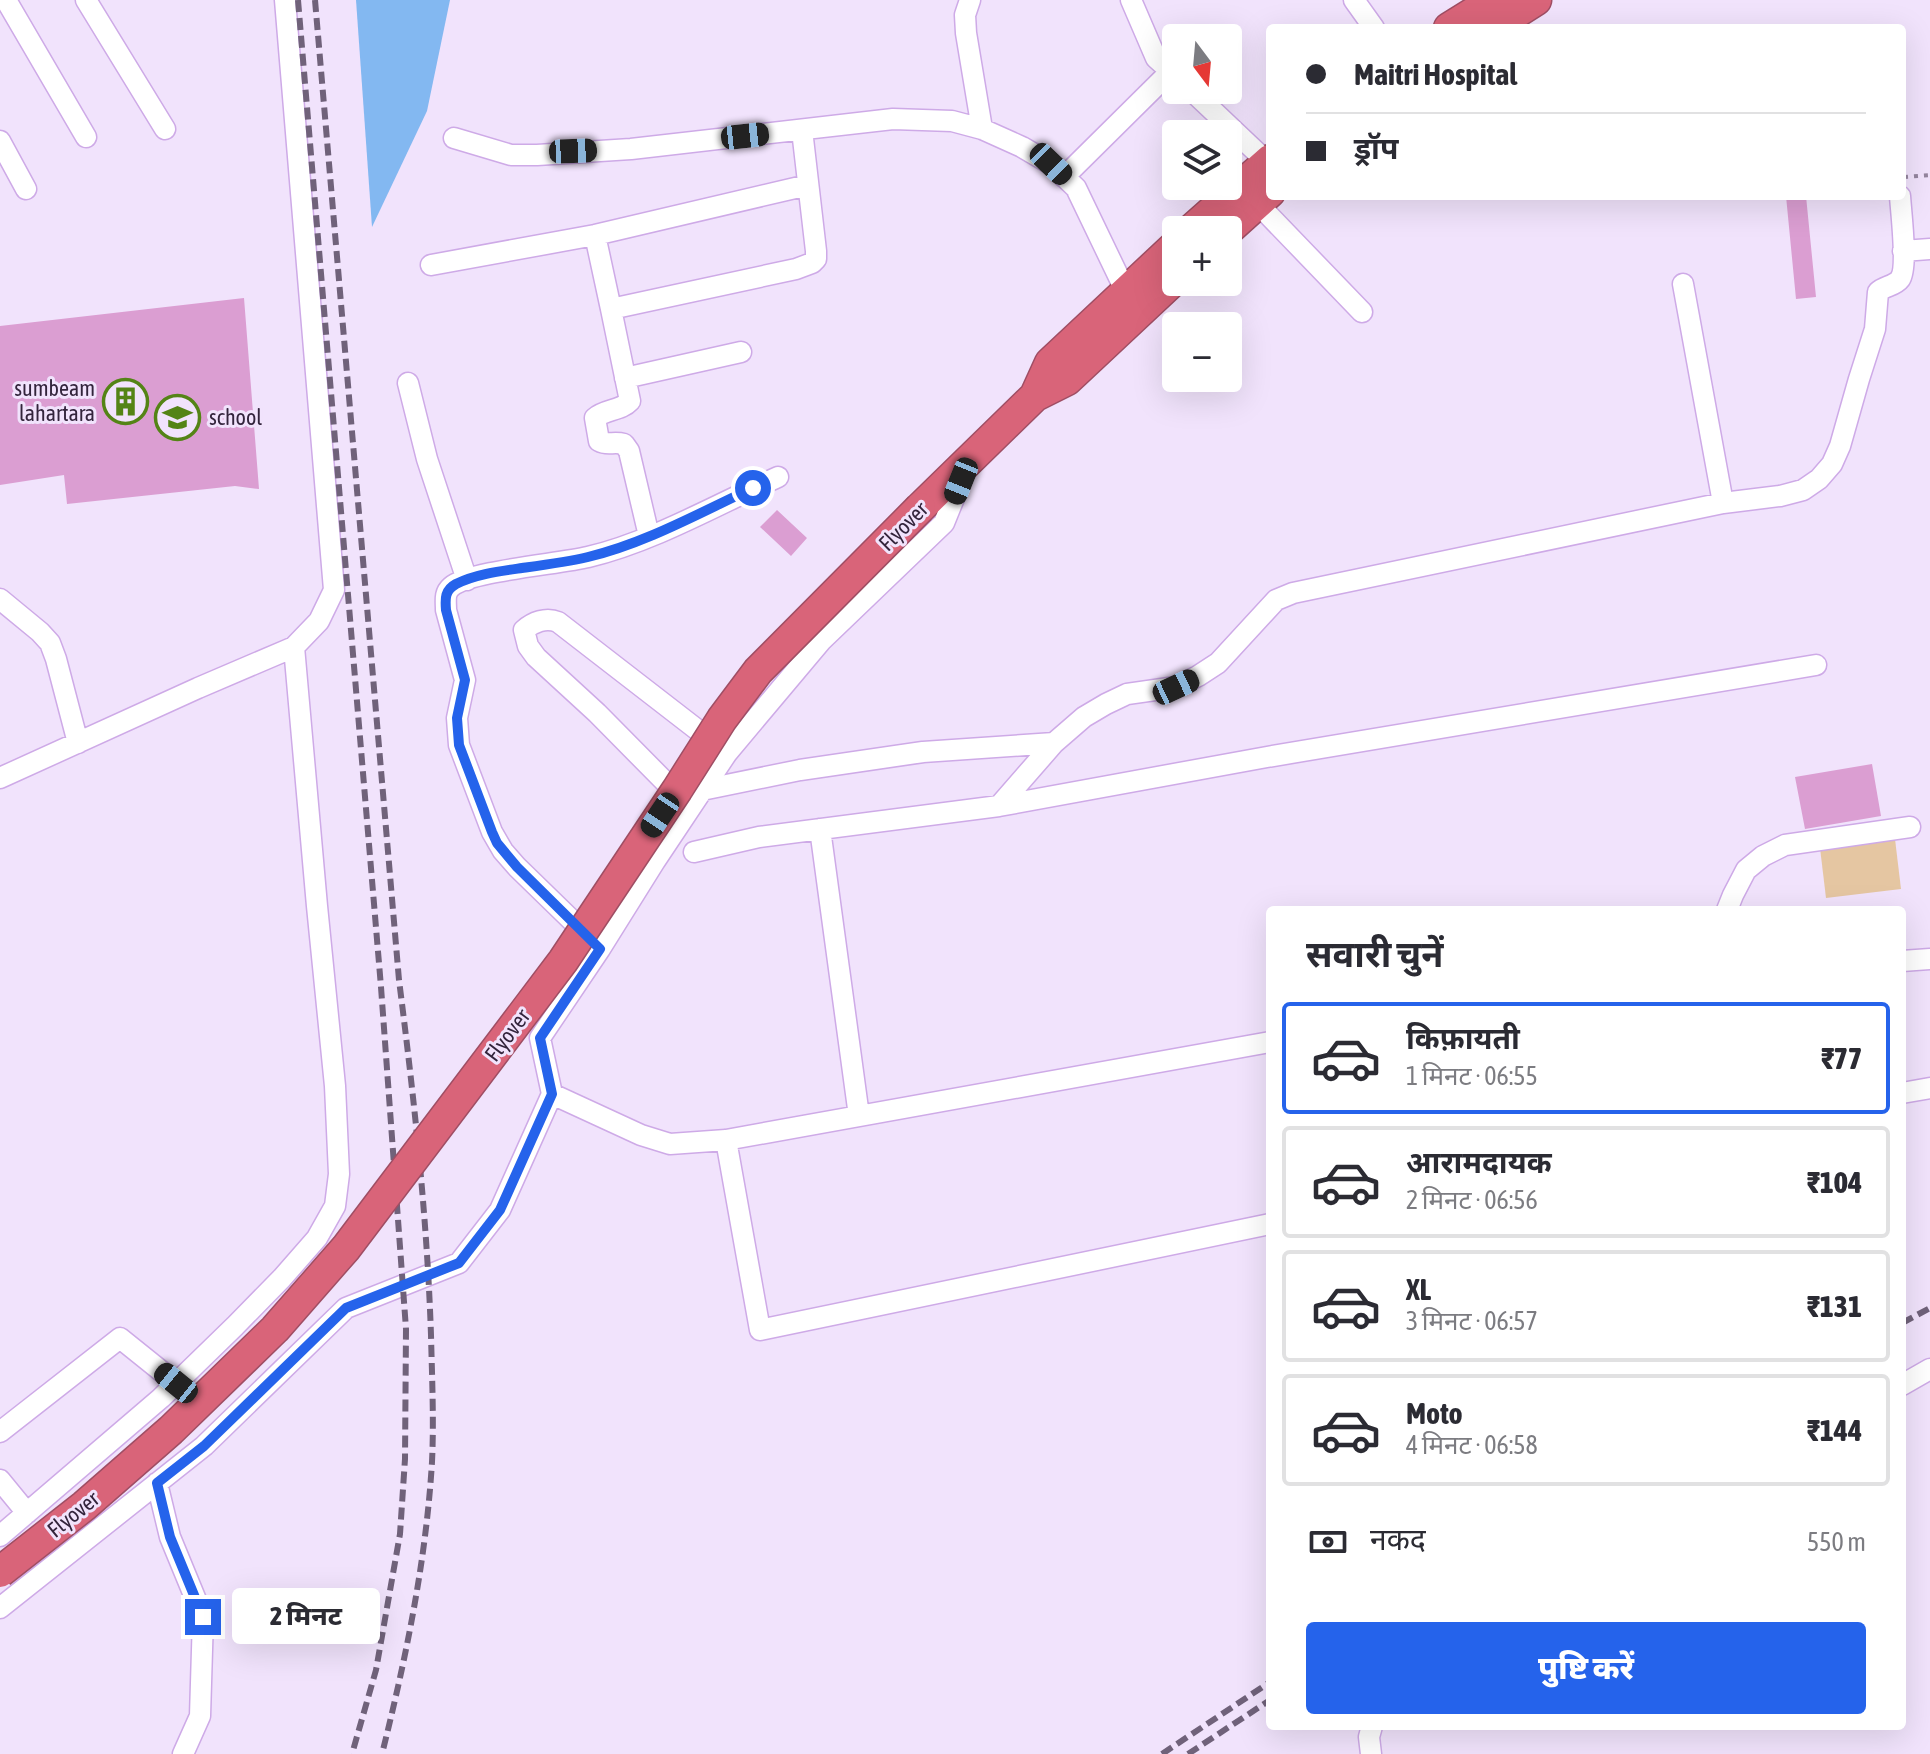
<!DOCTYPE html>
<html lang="hi">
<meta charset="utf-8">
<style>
:root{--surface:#fff;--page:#f2f2f3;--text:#2b2b33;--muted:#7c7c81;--line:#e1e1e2;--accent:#2563eb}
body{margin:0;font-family:"Asap Condensed","Noto Sans Devanagari",sans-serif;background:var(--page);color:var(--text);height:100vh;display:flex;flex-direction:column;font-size:30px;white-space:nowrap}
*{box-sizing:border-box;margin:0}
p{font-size:26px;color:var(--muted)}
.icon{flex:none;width:44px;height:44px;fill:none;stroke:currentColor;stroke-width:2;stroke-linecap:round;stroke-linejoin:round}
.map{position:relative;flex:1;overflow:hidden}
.side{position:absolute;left:1266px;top:906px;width:640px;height:824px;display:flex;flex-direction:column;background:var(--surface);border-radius:8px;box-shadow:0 8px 32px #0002}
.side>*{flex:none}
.banner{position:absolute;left:1266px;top:24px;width:640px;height:176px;border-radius:8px;box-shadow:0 8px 32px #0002;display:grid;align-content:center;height:176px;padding:0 40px;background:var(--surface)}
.needle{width:52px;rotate:164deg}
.buttons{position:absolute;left:1162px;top:24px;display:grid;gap:16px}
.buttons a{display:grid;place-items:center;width:80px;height:80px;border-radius:8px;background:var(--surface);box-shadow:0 8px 32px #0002;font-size:40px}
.end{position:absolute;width:36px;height:36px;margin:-18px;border:10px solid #2563eb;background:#fff;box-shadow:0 0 0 4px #fff}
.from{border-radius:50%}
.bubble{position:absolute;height:56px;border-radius:8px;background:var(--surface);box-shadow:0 8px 32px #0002;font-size:26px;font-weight:800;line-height:56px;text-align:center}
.car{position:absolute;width:24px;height:48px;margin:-24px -12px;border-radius:10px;box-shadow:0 0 6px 2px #0007;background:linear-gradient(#222 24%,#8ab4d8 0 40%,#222 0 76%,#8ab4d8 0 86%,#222 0)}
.banner b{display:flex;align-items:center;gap:28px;height:76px;font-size:30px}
.banner b+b{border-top:2px solid var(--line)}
.banner i{width:20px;height:20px;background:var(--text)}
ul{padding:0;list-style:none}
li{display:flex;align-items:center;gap:24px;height:112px;margin:0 16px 12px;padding:0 24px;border:4px solid var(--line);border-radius:8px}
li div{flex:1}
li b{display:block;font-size:30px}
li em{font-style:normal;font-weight:800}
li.current{border-color:var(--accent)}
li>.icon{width:72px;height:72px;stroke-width:1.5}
h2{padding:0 40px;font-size:36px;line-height:96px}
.pay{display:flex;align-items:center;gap:20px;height:88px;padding:0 40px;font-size:30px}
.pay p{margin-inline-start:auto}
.button{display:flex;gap:16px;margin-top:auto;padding:16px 40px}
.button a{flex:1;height:92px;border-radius:8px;background:var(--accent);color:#fff;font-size:32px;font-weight:800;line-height:92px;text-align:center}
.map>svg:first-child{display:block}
.green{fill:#e5c6a2}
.water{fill:#83b8f1}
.building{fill:#db9ed2}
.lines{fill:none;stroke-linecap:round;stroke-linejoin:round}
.minor-casing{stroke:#ceaae7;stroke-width:23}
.highway-casing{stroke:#9f4e64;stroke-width:33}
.path{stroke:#94859e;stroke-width:4;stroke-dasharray:4 6;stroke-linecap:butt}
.minor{stroke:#fff;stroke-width:20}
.highway{stroke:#d96479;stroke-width:30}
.rail{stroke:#70627a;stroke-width:6;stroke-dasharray:12 6;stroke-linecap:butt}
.highway-bridge-casing{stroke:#9f4e64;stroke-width:33;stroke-linecap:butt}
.highway-bridge{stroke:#d96479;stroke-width:30}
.route{stroke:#2563eb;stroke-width:10}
.labels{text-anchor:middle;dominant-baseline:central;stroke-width:6;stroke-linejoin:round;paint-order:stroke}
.poi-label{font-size:22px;fill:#33243c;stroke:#f1e3fc;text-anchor:end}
.street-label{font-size:22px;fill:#33243c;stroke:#f1e3fc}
</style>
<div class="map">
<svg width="1930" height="1754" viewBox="0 0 1930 1754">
<rect width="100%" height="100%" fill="#f1e3fc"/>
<path class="green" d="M1895,839L1901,889L1826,898L1820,848Z"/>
<path class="water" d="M356,0H450L427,111L372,227Z"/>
<path class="building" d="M1786,196H1806L1816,297L1796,299Z
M244,298L259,489L235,486L67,504L64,475L0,485V326Z
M777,510L807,538L791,556L760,527Z
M1872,764L1881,816L1805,829L1795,777Z"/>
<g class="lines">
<defs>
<path id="minor" d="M6,0L86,137
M86,0L165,129
M970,0L965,15L966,33L982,129
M1131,0L1156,58L1176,76
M1354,0L1374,28
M1191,90L1267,162
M454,138L511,155H537L631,149L893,119L952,121L982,129L1022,147L1051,164L1076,188L1126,292
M0,141L26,189
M1064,177L1171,71
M1257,203L1362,312
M595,235L611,309L796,269L812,263L816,259V251L802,130
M1903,251L1930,249
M431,265L595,235L808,185
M1683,284L1723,503
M611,309L630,401C621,411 605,409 595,418L599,441C608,446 613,441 624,444L629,451L649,536
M625,378L741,352
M408,383L427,459L467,580
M0,599L40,632L50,643L56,659L78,743
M0,778L198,688L294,647L319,621L334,590L285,0
M702,790L800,770L923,752L1054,743
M682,799L597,713L536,657L528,646L524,630C533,622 546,617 558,622L717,745
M999,806L1054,743L1084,717L1106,704L1127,694L1176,687L1198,676L1218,663L1276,600L1293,593L1723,503L1780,496L1803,490L1819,479L1832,464L1840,446L1859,379L1875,329L1878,292C1884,286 1895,286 1900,279C1908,268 1901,212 1900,196
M820,829L859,1116
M694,852L759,837L999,806L1267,757L1816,665
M1727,910L1733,895L1746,870L1763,856L1785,845L1910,827
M592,940L517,867L503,851L492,832L459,745L457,718L465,680L446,610C446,601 444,593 451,587C469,571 559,564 588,557C652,542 718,504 778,477
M1902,961L1930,959
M1902,1093L1930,1088
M552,1094L641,1135L670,1144L726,1140L1270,1042
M726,1140L760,1330L1270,1224
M1902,1385L1930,1369
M0,1432L120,1338L176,1383
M0,1480L27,1513
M157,1483L170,1537L203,1617L200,1716L183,1754
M0,1536L161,1398L235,1326L282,1278L317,1238L335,1206L339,1174L335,1086L317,906L294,647
M0,1608L204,1446L346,1308L459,1263L500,1210L552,1094L540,1038L600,949L655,861L727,753L821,641L944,523L965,471
M1371,1754L1369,1737L1372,1726"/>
<path id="highway" d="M1449,28L1494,0
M1492,28L1536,0
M1191,230L1270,160
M1228,230L1270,192
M1035,396L1050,363L1176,245
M920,508L1035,396L1067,380L1176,278"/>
</defs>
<use href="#minor" class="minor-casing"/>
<use href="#highway" class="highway-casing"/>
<path class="path" d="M1904,177L1930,175"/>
<use href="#minor" class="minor"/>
<use href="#highway" class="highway"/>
<path class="rail" d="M298,0L381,987L406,1329L405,1459L400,1534L376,1670L352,1754
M315,0L399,980C414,1098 427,1216 431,1335C432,1378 434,1420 432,1462C426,1561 406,1658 382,1754
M1902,1323L1930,1308
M1162,1754L1270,1682
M1188,1754L1270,1700"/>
<defs>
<path id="highway-bridge" d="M0,1572L84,1506L171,1430L275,1329L346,1248L563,961L677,790L722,719L758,671L920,508"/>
</defs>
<use href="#highway-bridge" class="highway-bridge-casing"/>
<use href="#highway-bridge" class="highway-bridge"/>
</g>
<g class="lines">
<path class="route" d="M203,1617L170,1537L157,1483L204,1446L346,1308L459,1263L500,1210L552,1094L540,1038L600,949L517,867L497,843L492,832L459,745L457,718L465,680L446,610C445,598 445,590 456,584C476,574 501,571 522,568C544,565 567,562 588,557C646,543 699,513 753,488"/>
</g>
<defs>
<symbol id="building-ring" viewBox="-11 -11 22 22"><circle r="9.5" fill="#f1e3fc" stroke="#548416" stroke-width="1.5"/><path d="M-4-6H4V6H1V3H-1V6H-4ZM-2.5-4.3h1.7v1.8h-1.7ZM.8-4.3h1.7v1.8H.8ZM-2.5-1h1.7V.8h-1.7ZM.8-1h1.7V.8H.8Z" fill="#548416"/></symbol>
<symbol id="university-ring" viewBox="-11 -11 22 22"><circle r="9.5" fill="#f1e3fc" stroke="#548416" stroke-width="1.5"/><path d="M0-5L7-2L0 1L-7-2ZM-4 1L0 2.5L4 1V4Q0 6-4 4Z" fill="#548416"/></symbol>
</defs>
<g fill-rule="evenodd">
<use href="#building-ring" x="100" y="376" width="51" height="51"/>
<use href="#university-ring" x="152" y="392" width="51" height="51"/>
</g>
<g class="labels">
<g class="poi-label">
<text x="95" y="388">sumbeam<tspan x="95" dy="25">lahartara</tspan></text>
<text x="209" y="417" text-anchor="start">school</text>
</g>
<g class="street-label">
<text transform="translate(903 526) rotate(-45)">Flyover</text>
<text transform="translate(507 1035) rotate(-53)">Flyover</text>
<text transform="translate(73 1514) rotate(-39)">Flyover</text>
</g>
</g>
</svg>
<div class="buttons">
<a><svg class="needle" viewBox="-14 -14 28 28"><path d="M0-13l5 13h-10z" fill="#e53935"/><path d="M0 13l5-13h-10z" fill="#7c7c81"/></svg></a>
<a><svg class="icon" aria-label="layers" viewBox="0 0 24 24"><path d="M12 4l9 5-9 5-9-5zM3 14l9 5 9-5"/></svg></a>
<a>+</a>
<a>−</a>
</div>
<i class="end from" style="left:753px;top:488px"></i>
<i class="end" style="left:203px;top:1617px"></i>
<div class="bubble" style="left:232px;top:1588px;width:148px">2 मिनट</div>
<i class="car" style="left:745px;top:136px;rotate:84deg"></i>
<i class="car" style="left:573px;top:151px;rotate:88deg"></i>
<i class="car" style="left:1051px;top:164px;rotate:134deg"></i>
<i class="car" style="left:961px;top:481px;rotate:202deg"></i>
<i class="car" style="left:1176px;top:687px;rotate:65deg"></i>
<i class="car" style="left:660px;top:815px;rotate:214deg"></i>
<i class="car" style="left:176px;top:1383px;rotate:309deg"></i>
<div class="banner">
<b><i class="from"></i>Maitri Hospital</b>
<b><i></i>ड्रॉप</b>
</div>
<section class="side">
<h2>सवारी चुनें</h2>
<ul>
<li class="current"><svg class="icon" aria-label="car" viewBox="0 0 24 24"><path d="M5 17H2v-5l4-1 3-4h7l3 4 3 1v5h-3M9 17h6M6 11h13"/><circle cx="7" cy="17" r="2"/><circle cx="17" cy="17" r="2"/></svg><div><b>किफ़ायती</b><p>1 मिनट · 06:55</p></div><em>₹77</em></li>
<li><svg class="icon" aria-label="car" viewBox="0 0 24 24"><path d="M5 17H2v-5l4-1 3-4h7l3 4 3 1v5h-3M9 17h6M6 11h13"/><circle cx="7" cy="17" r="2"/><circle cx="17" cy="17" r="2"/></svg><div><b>आरामदायक</b><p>2 मिनट · 06:56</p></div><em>₹104</em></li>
<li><svg class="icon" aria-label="car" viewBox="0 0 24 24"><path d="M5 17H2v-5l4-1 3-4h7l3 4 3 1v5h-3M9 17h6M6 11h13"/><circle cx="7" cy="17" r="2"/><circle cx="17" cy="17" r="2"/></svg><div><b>XL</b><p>3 मिनट · 06:57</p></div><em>₹131</em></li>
<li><svg class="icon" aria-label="car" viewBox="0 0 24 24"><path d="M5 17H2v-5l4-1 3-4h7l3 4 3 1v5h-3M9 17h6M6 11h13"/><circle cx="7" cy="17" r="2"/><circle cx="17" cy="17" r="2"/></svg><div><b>Moto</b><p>4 मिनट · 06:58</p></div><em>₹144</em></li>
</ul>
<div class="pay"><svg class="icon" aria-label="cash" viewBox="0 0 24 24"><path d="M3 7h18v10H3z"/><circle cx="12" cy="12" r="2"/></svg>नकद<p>550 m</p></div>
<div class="button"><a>पुष्टि करें</a></div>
</section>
</div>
